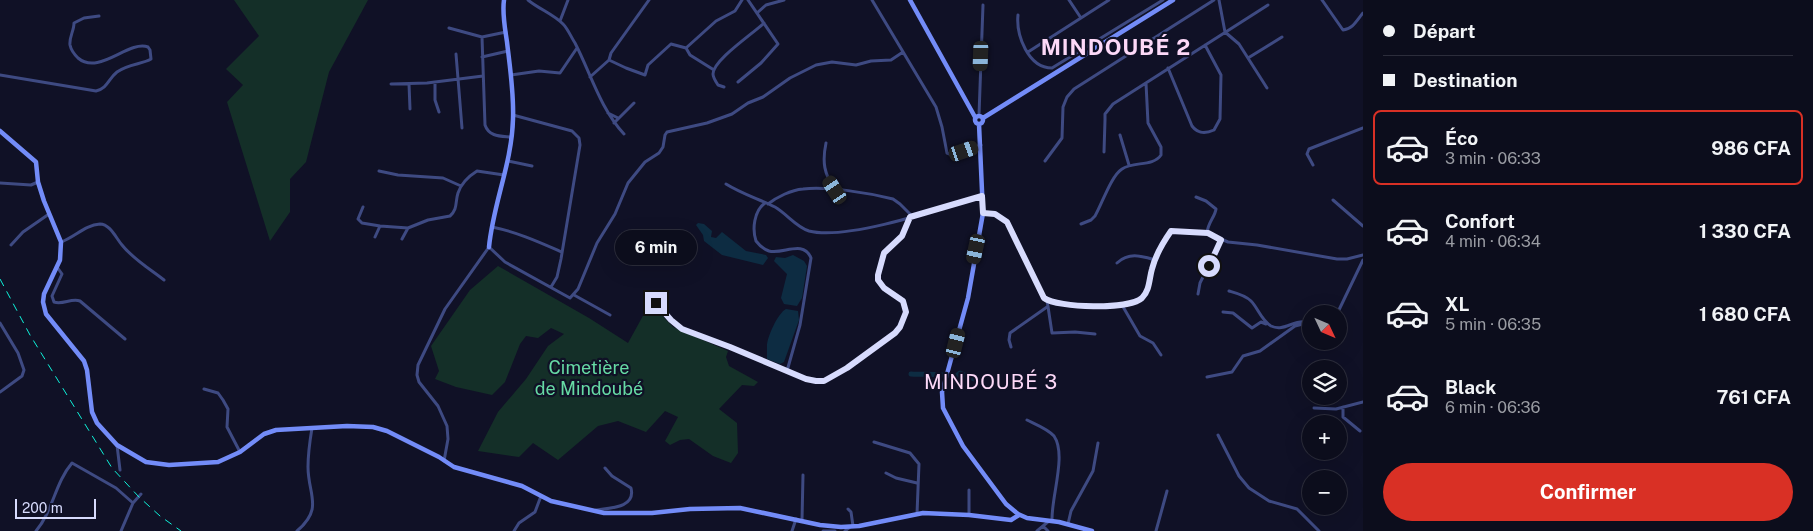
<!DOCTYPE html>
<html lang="fr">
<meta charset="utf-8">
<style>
:root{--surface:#0c0d1c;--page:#151625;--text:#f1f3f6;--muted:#9a9ca3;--line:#2c2d3b;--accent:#d93025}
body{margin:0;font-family:"Public Sans",sans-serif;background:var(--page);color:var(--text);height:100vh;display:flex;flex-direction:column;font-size:19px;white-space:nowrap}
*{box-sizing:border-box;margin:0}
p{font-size:16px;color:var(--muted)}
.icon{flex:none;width:28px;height:28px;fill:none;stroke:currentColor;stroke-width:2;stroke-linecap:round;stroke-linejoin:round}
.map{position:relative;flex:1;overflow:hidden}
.sheet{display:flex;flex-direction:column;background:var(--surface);width:450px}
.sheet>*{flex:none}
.guide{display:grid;align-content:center;height:110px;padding:0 20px;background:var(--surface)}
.needle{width:32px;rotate:134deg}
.buttons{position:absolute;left:1302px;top:305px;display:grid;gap:10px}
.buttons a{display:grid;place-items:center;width:45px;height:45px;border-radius:50%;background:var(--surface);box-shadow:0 5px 20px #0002,0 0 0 1px var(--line);font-size:25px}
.scale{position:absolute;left:15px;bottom:12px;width:81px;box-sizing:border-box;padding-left:5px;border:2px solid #d7dbfd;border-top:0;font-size:14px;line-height:18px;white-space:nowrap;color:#d7dbfd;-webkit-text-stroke:4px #101126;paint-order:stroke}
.end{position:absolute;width:22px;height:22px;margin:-11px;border:6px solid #d7dbfd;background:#111;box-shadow:0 0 0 2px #111}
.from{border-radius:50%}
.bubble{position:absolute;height:35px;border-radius:18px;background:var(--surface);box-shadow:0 5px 20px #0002,0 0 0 1px var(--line);font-size:16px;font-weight:700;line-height:35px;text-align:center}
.car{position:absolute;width:15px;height:30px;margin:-15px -8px;border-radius:6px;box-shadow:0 0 4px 1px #0007;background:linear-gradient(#222 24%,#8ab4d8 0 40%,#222 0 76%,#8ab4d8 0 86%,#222 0)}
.guide b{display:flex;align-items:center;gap:18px;height:48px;font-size:19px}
.guide b+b{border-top:1px solid var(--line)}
.guide i{width:12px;height:12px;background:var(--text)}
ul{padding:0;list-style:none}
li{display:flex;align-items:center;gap:15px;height:75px;margin:0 10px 8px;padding:0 10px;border:2px solid transparent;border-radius:8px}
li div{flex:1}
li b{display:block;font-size:19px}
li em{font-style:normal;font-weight:700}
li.active{border-color:var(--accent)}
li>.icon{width:45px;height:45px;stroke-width:1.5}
.cta{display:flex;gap:10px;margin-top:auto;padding:10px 20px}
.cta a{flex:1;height:58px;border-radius:30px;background:var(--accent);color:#fff;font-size:20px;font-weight:700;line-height:58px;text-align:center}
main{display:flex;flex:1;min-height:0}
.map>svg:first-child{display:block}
.green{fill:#142f28}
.water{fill:#0d2c42}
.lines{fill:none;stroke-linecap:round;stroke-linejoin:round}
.river{stroke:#0d2c42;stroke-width:5}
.street{stroke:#3e4a82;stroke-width:3}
.secondary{stroke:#738cf8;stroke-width:4.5}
.rail{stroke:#0ef2d9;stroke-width:1;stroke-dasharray:8 6;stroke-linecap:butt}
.route{stroke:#d7dbfd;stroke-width:6}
.labels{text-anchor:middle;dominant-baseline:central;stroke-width:4.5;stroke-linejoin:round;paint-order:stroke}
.park-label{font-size:18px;fill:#66daa4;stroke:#101126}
.quarter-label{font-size:20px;letter-spacing:1px;fill:#fdd9f8;stroke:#101126}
.district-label{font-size:22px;font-weight:bold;letter-spacing:1px;fill:#fdd9f8;stroke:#101126}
</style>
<main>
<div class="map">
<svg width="1363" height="531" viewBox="0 0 1363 531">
<rect width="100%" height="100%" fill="#101126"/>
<path class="green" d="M234,0H368L329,72L306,162L290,179V212L270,241L227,102L243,85L226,69L259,36Z
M498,266L589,318L628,343L650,303L673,327L728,351L726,357L729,366L758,382L754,386L742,385L719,409L737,423L738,453L731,463L713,456L689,439L680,440L670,445L665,441L678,417L665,411L646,432L618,421L598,426L558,460L533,443L519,457L478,451L498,412L526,379L548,346L564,334L551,328L538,338L526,336L520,344L505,382L492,395L456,387L435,379L439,371L431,346L470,290Z"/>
<path class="water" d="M698,223L704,224L712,231L711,237L716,238L722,232L746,251L766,255L768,258L763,265L722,255L704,241L703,235L696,225Z
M793,255L804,261L807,266L802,298L797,306L784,304L781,298L787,274L774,261L776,257L785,258Z
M786,309L798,311L799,320L784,362L780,364L767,359C767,354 767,350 767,346C767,337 778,313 786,309Z"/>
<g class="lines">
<path class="river" d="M911,374C926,375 940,373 955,377L960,373L974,379"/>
<path class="street" d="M528,0C539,9 553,14 563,24C568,29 571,37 575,43C591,74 600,108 624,134
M872,0L936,107L942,127L947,153L952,155L981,145
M1069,0L1081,18
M1219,0L1225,32L1239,44L1267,88
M1322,0L1343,30C1353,29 1357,20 1363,13
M757,13L766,5L784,0
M1018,15C1016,35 1028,68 1052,68L1163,0
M560,21L568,0
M449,28L482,37L506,32
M482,37L485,125C489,137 501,136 511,137
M686,48L690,55L714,70
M1028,52L1109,0
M456,54L462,128
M482,57L508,51
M1248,58L1282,37
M609,60L626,68L645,75L648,65L671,44L686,48L716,21L735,11L742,0
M1168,68L1192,126C1198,134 1205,134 1214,130L1220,119L1221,75L1205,45
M0,75L96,91C108,88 108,79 117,72C128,64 143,64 151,59L150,50L148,47C128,40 99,76 78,58C75,55 71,50 70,45C69,37 74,31 74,23L84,18L99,16
M511,75L539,71L560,73L577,48
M590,77L609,60L611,53L649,0
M435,82V100L439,112
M738,82L761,63L778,44L748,0
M391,84L427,83L483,76
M409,84L410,109
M724,87L718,85C716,82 713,77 713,74C713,60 754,33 764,23
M608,113L618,118
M513,115L572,131L579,138L580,145L561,259L557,277L551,287
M979,115L983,5
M614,123L634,103
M1120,135L1129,165
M826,143C822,162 824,174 835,190
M1104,152L1105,120V114L1113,104L1268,5
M508,161L532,166
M1045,161L1062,138L1063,107L1067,97L1074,89L1085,82L1214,0
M1313,165L1307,154L1309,149L1363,128
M379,171L398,175L443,178L461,186
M0,183L31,185L38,182
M726,184C742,194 759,199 775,207C787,214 796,227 809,231C847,241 943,208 982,196
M1196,197L1206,201L1216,209C1215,217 1208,222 1207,233
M1333,200L1363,226
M765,203C754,211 752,229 756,241C759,245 764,249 769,251C783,255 803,239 811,258L800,325L787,371
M768,204C777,197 791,190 803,189C827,186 869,193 893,199L900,204L913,217
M363,207L358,219L362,223L380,226L408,228L428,220L450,216C458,209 455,202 458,193C461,184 469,176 477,171L504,175
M983,213L999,216L1007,221L1045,299C1065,307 1134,313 1146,292C1150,285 1149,277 1151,270C1155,258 1164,242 1171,231L1207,233L1228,242L1257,245L1337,259H1347L1363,255
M1081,224L1091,220L1095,216C1102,204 1111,176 1122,169C1133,161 1153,167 1161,155V147L1148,123L1146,83
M492,227C517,232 539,242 562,252
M375,237L380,226
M402,239L408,228
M61,242C75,237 85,225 100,224C110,224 116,238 122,245C133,259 150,269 164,280
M11,245L23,232L49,214
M1117,263C1129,252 1141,256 1155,260
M57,267L62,274L52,296L54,302C63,305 71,298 80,301L125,339
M1229,291C1236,293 1245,295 1251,301C1258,308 1261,320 1271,326C1284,332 1293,320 1305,322
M1198,294L1200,283L1221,240
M574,295L610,315
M1047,300L1052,333L1075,332L1095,334
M655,303L671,320L682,329L730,347L806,379L816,381H824L847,367L895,333L900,327L906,312L903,301L884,288L878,280V275L884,253L902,236L910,217
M1122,305L1140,336L1153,343L1161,355
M1223,312L1233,313L1252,328L1261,322L1266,324
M1337,314L1363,260
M0,323L18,353L24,370L22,376L0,392
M1011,347L1009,340L1010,333L1047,307
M1207,377L1232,372L1243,356L1260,351L1295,326L1311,322
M204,389L218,393L223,400L228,409L227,427L240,452
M1343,407V417L1360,431
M1314,408L1336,409L1363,402
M1027,420C1035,424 1048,429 1054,436C1067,455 1051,497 1052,521
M1218,435L1239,476L1249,488L1269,501L1297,509L1319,531
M874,442L910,453L919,464L917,514
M117,445L120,470
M444,461L448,439L447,426L438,406L419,382L417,375L418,365L445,309L489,247L505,262L570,298L578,289L597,243L615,214L628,183L645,162L659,153L663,147L665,135L667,132L707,123L732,114L748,103L763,97L790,78L816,65L832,62L856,65L871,61L891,60L903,52
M886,473L896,478L917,483
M969,490V515
M848,509L851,512L853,526
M596,510C610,508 636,508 631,488L612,476L605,468
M802,520L803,475
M1068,524L1071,511L1093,471L1098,443
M1043,526L1048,531
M36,531C53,511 55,483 72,463L116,488L133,503
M121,531L133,503L141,494
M297,531C324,508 308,495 308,467C308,454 310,440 312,428
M514,531L519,523L535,512L541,496
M792,531L796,519
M823,531H835
M845,531L850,527
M1037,531L1049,521
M1156,531L1167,491"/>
<path class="secondary" d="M910,0L975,117
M975 120a4 4 0 1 1 8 0a4 4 0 1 1-8 0Z
M983,118L1173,0
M979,124L983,213L968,298L942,392L943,408L963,446L1006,504L1018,514L1027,518L1059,522L1092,531
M0,131L36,162L38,182L44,201L61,242L60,260L44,294L43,302L46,314L84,361L87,370L92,412L97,423L117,445L146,462L169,465L218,462L240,452L264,434L276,430L347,426L373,427L387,431L439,457L454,467L522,486L551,501L604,513H652L690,509L740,508L820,525L841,527L859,526L923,513L969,515L1011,520L1019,515
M489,247C493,204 512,163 513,119C514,93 510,68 507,42C505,28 502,14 504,0"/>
<path class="rail" d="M0,279L30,335L112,468L139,497L160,516L181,531"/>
</g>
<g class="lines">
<path class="route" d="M656,303L671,320L682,329L730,347L806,379L816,381H824L847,368L895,333L900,327L906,312L903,301L884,288L878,280V275L884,253L902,236L910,217L982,196L983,213L995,214L1007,222L1044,298C1058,308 1129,310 1142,298C1150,290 1149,279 1152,269C1155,257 1164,241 1171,231L1208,233L1221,240L1209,266"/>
</g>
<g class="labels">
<g class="park-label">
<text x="589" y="367">Cimetière<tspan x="589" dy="21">de Mindoubé</tspan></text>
</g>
<g class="quarter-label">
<text x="991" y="382">MINDOUBÉ 3</text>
</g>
<g class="district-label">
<text x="1116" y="47">MINDOUBÉ 2</text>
</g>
</g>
</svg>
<div class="buttons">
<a><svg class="needle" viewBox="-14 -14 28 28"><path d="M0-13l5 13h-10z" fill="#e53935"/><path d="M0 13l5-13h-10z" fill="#9a9ca3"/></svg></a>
<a><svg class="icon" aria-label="layers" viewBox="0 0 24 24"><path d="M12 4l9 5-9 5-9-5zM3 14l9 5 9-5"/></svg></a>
<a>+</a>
<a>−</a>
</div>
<div class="scale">200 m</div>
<i class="end from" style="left:1209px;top:266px"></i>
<i class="end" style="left:656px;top:303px"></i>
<div class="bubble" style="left:615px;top:230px;width:82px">6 min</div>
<i class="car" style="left:981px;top:56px;rotate:182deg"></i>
<i class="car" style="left:964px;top:151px;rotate:71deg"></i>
<i class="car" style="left:835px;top:190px;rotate:327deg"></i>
<i class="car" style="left:976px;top:249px;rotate:192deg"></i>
<i class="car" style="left:956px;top:343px;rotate:14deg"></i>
</div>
<section class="sheet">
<div class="guide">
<b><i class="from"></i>Départ</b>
<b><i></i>Destination</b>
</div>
<ul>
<li class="active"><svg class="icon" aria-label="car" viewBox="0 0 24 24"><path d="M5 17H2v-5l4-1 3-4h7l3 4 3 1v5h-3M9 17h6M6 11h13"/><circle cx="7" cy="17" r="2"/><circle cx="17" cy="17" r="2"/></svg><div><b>Éco</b><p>3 min · 06:33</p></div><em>986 CFA</em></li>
<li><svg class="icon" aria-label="car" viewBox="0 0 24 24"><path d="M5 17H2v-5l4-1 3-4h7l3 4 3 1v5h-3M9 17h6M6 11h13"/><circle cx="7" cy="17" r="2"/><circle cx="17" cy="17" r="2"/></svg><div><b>Confort</b><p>4 min · 06:34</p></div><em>1 330 CFA</em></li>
<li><svg class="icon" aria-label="car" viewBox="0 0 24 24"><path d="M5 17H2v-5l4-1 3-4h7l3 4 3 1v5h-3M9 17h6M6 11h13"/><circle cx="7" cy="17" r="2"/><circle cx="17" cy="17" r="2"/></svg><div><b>XL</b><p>5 min · 06:35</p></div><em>1 680 CFA</em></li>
<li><svg class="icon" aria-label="car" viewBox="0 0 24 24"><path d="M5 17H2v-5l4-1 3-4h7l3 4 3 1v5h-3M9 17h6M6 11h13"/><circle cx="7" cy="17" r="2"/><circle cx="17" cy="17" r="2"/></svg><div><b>Black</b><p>6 min · 06:36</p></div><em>761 CFA</em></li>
</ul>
<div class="cta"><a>Confirmer</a></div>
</section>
</main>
